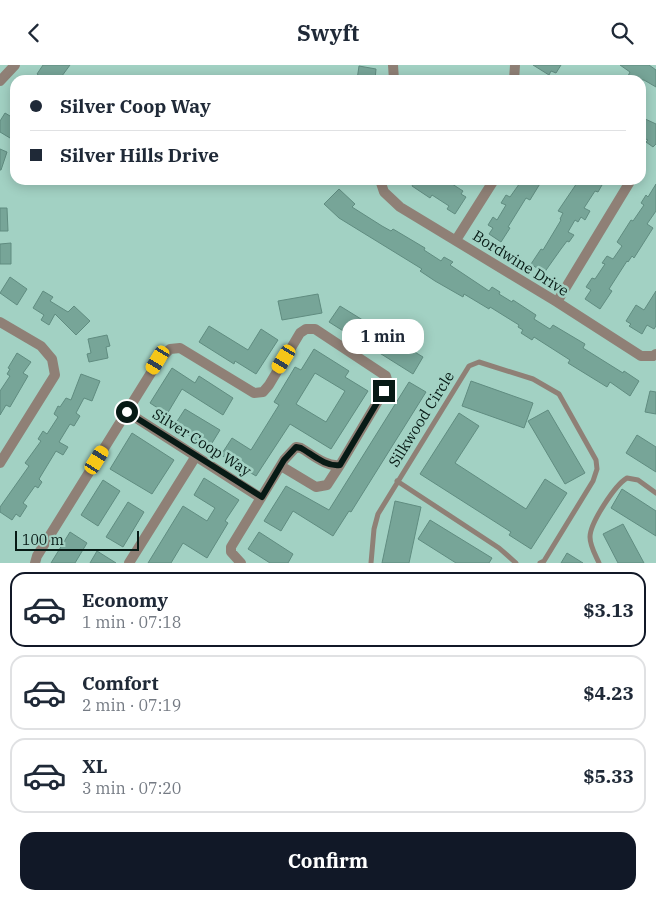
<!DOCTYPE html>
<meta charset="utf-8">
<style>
:root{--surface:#fff;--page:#f2f2f3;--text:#1f2937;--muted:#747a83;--line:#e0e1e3;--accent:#111827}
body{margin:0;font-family:"IBM Plex Serif",serif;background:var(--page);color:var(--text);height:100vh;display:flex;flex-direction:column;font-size:19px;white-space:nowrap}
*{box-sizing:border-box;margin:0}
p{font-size:16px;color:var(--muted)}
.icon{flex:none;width:28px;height:28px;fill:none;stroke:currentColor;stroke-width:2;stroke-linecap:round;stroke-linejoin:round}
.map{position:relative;height:498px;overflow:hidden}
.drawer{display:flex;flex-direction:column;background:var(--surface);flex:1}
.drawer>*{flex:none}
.hud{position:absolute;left:10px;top:10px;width:636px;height:110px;border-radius:15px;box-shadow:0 2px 12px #0003;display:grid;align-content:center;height:110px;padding:0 20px;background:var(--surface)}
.scale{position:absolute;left:15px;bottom:12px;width:124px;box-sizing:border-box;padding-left:5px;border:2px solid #071a15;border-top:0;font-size:14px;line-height:18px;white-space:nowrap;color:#071a15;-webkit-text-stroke:4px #a2d1c3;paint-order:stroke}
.end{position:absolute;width:22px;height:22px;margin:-11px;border:6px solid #071a15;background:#fff;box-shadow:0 0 0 2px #fff}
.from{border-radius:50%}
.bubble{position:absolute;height:35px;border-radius:15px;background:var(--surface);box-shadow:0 2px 12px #0003;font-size:16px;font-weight:700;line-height:35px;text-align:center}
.car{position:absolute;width:15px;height:30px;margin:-15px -8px;border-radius:6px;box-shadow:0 0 4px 1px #0007;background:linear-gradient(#f5c518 24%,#345 0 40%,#f5c518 0 76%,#345 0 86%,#f5c518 0)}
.hud b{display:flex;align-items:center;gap:18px;height:48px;font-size:19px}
.hud b+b{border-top:1px solid var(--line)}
.hud i{width:12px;height:12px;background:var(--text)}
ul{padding:9px 0 0;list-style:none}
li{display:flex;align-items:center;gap:15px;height:75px;margin:0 10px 8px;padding:0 10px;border:2px solid var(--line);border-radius:15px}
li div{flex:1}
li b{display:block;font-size:19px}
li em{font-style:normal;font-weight:700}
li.active{border-color:var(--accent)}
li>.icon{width:45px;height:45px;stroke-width:1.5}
.button{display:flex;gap:10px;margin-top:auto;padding:10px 20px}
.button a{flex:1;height:58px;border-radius:15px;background:var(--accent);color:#fff;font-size:20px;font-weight:700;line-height:58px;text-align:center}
header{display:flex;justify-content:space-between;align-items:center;height:65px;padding:0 20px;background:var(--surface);font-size:22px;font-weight:700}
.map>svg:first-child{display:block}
.building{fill:#77a598;stroke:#608c80;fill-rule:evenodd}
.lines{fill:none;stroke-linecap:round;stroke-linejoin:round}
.lane{stroke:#8f8076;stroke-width:5}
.street{stroke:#8f8076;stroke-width:10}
.route{stroke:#071a15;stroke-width:6}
.labels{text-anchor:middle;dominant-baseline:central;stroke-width:5;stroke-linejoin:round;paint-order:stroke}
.street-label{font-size:15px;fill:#071a15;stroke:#a2d1c3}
</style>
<header><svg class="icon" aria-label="back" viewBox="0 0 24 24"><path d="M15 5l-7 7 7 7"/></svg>Swyft<svg class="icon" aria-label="search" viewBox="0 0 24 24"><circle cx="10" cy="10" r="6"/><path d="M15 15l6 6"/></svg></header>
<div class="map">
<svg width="656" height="498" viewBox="0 0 656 498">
<rect width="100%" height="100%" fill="#a2d1c3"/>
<path class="building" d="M43,0H70L59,15H45L37,9Z
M533,0H561L556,8L551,6L549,10Z
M620,0H649L656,5V22L644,15H634L628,11L630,7Z
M359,1L376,4L375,15H357Z
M5,48L15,54V64L10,73L0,67V56Z
M641,52L656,59V79L653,82L646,77L648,75L641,72Z
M0,84L7,87L1,105H0Z
M415,115H446L463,126L461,129L466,132L455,149L447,144L449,141L432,130L430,133L412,121Z
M522,115H538L541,117L530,135L526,133L508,162L510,163L501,177L489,169L493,163L488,160L493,152L497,155L506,140L501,138L506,130L510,132Z
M579,115H594L602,120L598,127L595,126L584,143L590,146L585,155L581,152L578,157L575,155L568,167L574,170L569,177L567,176L561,184L544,208L531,199L541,184L543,185L561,155L560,154L563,148L558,146Z
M656,119V146L647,159L653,163L634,193L632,191L628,197L627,196L609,224L612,226L600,244L585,234L591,225L586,222L592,213L595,214L605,199L602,198L607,191L613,194L622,181L617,177L631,155L633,156L644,140L641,138L646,130L648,132Z
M339,124L355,139L352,142L382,161L391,166L393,164L425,183L424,185L441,196L444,192L453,197L450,200L489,226L492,222L500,227L499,229L512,237L513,235L536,250L534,254L550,264L553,260L585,279L583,283L623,308L624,306L639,316L630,331L610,317L607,322L568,298L570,295L534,272L532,275L521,268L523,265L518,262L519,260L490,242L489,244L464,229L463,232L435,216L420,206L422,204L339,153L324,139Z
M0,143H7L8,166H0Z
M11,178V199H0V179Z
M10,212L27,224L17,240L0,228Z
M43,226L53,232L50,236L68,247L74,241L90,256L76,270L55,249L49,260L41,255L44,250L33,243Z
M656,226V261L654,264L647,260L642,269L629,261L631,259L626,256L636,240L644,245Z
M318,229L322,248L282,255L278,236Z
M340,241L374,262L364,279L329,257Z
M209,261L248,285L261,264L278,275L256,309L235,296L234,299L199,277Z
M107,270L110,281L106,282L108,293L89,297L87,289L91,288L88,274Z
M388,271L423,292L413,309L378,287Z
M314,284L349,306L345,312L368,326L331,384L290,359L256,411L221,390L232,373L251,385L279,340L274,337L295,302L301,305ZM315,308L345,326L326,357L296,339Z
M17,288L31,297L23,308L28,311L10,342L6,340L0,350V326L10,311L7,309L10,304L8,303Z
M172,303L195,318L199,311L233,333L223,350L182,324L167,349L150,338Z
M81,309L100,316L92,336L84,333L76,348L80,351L74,361L70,359L59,377L68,382L63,390L56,386L39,414L42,417L38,423L35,421L23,438L27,441L20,452L16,449L12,455L0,447V442L29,401L25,398L41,376L38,374L43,366L47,369L58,352L54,349L58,341L60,342L66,333L71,335Z
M471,316L533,338L524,363L462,341Z
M409,317L426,327L351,447L349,446L333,471L293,446L281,466L264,456L286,421L329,445Z
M650,326L656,327V349L645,347Z
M185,344L220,365L209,383L174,361Z
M548,345L585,408L565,419L528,356Z
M459,348L479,361L455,398L526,444L545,414L567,428L531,484L509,470L511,467L420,409Z
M132,368L174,395L152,429L110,404Z
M637,370L656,382V407L626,388Z
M204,413L239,435L225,456L228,458L207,493L183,478L171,498H148L183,441L207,456L215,443L194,430Z
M103,415L120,426L98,461L81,450Z
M622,424L656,446V471L611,443Z
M395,436L421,442L409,498H382Z
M128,437L144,447L123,482L106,472Z
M430,455L492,493L489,498H456L418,474Z
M623,459L644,498H618L603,469Z
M70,467L87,478L75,498H51Z
M259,467L293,489L288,498H270L248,484Z
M97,486L116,498H90Z
M567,488L583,498H561Z"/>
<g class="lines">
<path class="lane" d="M397,416L499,483L516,498
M371,498L374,464L378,449L469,301L479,297L533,314L559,329L596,395L597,404L593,416L544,496L540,498
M599,498C595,489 590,481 590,472C590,458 615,420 627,413L638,415L656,428"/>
<path class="street" d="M393,0L394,15
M514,15L515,0
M0,16L15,0
M380,115L384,127L400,142L557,237L641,291H653L656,289
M456,175L494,115
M557,237L631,115
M0,257L41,281L52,294L55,310L0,398
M127,347L261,433
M281,401L316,422L327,420L340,400
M35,498L37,491L159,295L170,284L180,283L254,328L263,327L269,320L300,268L306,264H315L386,311L388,318L384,326L340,400C326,402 313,390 301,383L296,382L284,395L231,482V487L241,498
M129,498L196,391"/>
</g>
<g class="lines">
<path class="route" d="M127,347L262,432L284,395L296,382L301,383C313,390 326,402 340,400L384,326"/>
</g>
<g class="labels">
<g class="street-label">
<text transform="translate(521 198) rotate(32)">Bordwine Drive</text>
<text transform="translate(421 354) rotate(-58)">Silkwood Circle</text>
<text transform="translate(202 377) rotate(32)">Silver Coop Way</text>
</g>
</g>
</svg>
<div class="scale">100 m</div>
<i class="end from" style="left:127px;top:347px"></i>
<i class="end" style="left:384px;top:326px"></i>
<div class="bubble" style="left:342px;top:254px;width:82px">1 min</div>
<i class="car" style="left:284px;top:294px;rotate:211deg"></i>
<i class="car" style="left:158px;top:295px;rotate:211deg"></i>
<i class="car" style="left:97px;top:395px;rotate:32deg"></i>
<div class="hud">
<b><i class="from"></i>Silver Coop Way</b>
<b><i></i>Silver Hills Drive</b>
</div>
</div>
<section class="drawer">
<ul>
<li class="active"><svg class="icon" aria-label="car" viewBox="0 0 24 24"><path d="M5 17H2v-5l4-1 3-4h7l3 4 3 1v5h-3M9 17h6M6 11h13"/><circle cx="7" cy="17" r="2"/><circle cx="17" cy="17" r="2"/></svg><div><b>Economy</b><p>1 min · 07:18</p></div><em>$3.13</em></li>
<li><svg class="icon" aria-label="car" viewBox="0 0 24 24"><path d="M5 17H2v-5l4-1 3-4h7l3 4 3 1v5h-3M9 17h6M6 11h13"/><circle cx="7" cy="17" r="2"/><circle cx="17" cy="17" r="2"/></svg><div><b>Comfort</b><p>2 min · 07:19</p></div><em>$4.23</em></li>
<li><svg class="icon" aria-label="car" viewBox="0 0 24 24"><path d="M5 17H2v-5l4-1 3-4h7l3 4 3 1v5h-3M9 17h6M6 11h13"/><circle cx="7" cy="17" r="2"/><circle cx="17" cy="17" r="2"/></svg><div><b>XL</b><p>3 min · 07:20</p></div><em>$5.33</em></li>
</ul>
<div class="button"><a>Confirm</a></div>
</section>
